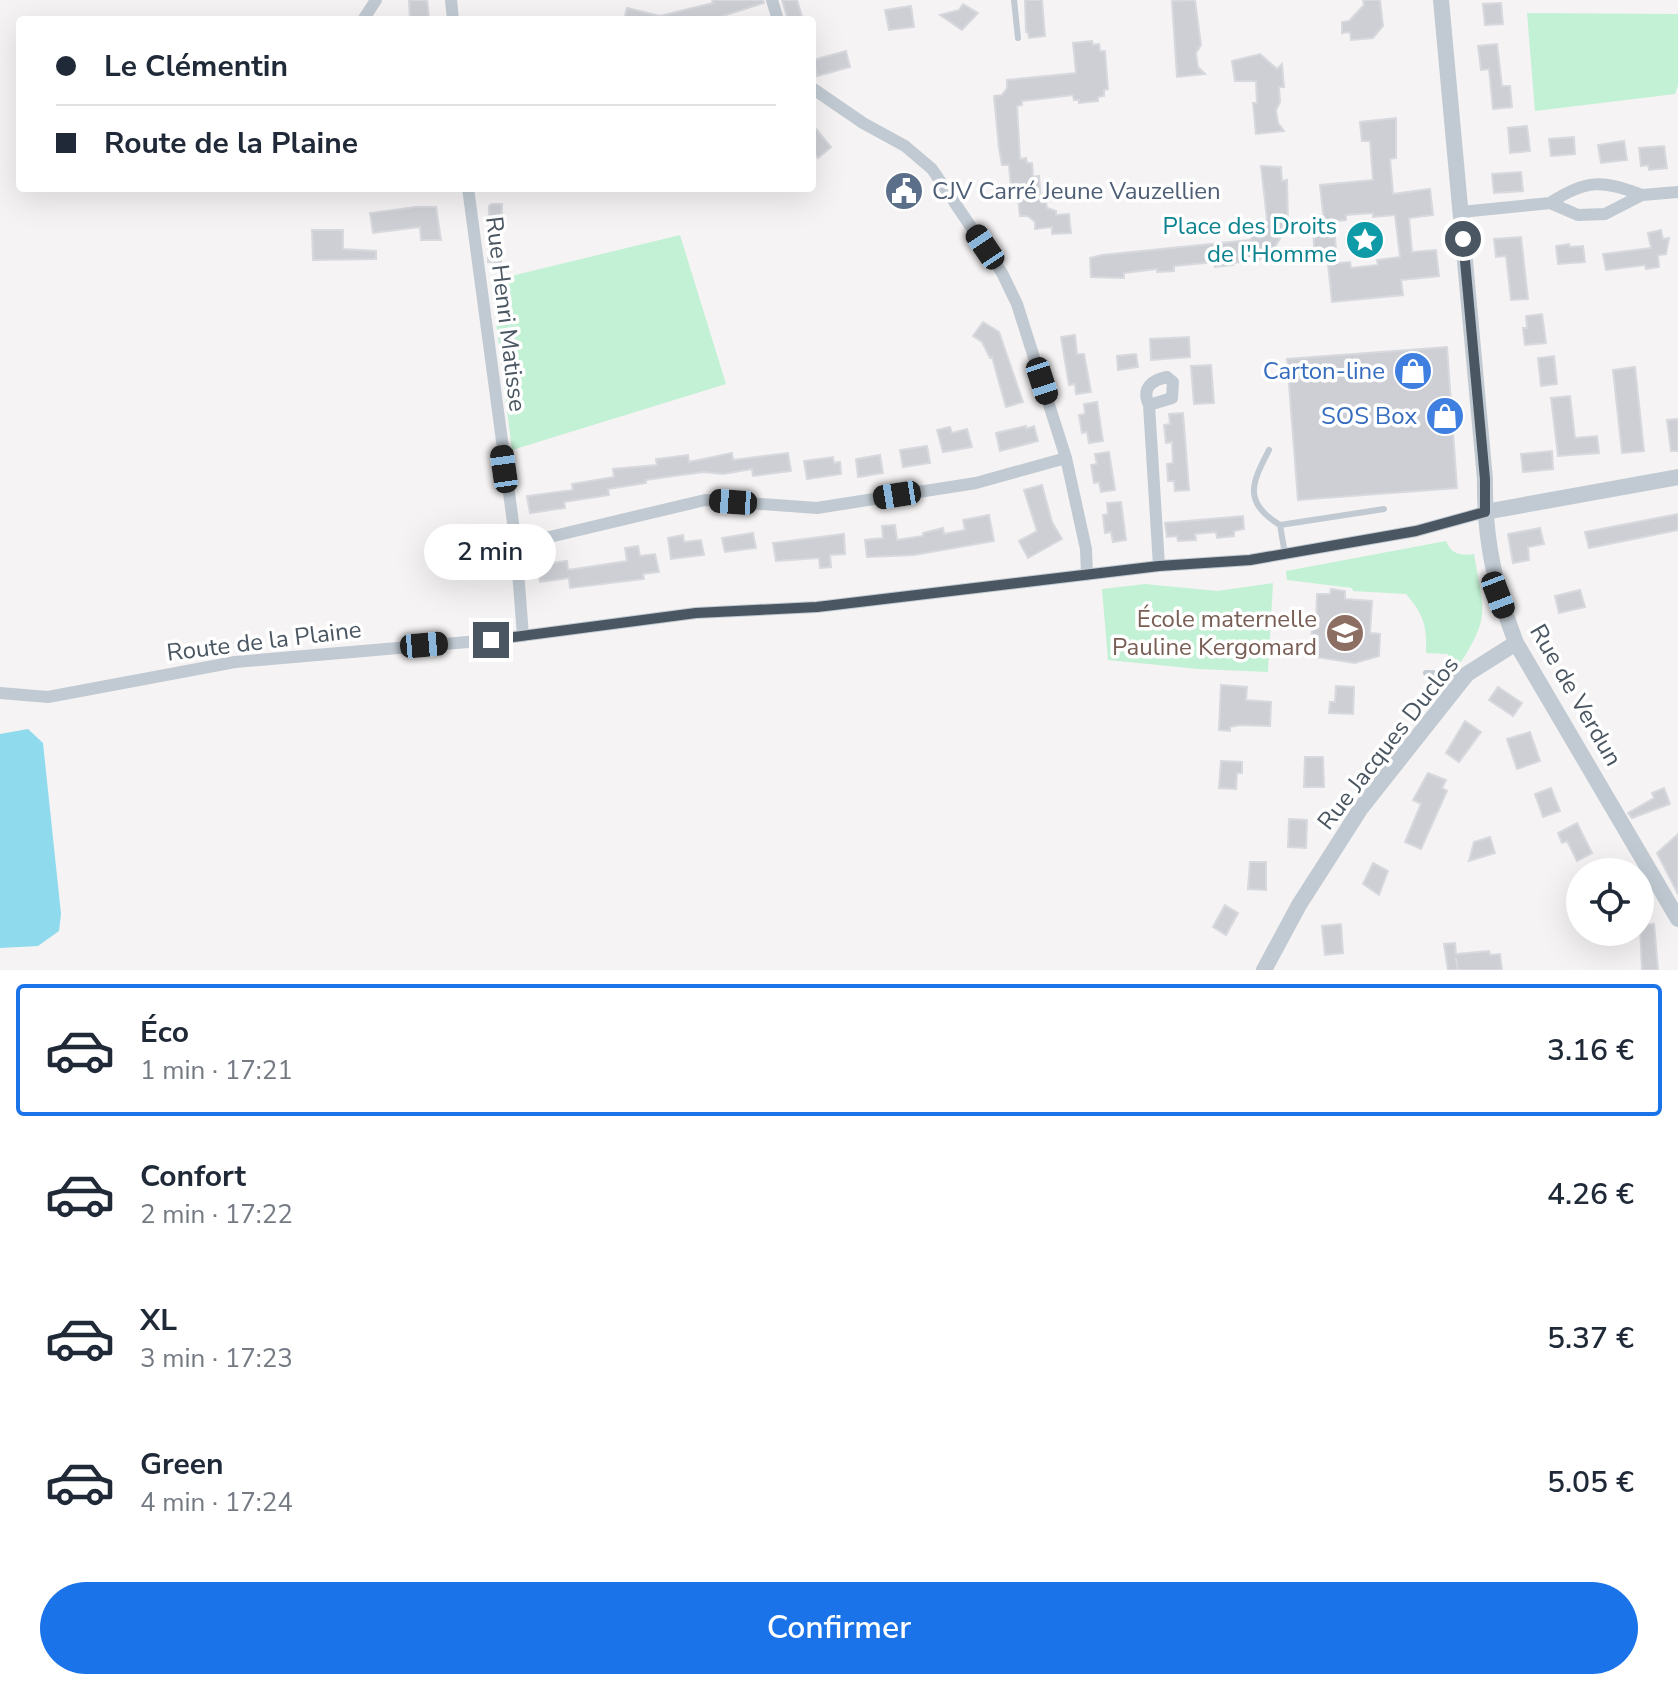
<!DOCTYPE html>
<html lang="fr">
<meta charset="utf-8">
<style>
:root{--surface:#fff;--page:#f2f2f3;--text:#1f2937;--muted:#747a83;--line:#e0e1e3;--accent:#1a73e8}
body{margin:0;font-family:"Nunito Sans",sans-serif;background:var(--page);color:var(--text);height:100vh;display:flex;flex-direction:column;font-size:30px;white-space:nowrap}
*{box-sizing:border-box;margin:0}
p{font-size:26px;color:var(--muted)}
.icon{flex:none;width:44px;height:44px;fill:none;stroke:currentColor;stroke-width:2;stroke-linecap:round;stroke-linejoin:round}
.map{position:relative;height:970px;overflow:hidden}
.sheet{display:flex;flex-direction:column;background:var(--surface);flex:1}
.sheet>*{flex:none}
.top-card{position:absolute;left:16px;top:16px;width:800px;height:176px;border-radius:8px;box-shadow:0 8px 32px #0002;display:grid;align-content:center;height:176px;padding:0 40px;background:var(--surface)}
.fabs{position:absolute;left:1566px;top:858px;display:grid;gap:16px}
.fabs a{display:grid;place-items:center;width:88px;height:88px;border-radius:50%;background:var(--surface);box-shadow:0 8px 32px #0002;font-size:40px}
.end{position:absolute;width:36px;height:36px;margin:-18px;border:10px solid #4a5661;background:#fff;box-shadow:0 0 0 4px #fff}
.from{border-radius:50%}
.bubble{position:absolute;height:56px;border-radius:28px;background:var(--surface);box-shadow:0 8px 32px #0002;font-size:26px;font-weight:600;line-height:56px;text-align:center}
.car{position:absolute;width:24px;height:48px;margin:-24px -12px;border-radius:10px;box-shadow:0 0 6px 2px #0007;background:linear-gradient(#222 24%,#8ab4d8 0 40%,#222 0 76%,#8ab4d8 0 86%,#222 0)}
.top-card b{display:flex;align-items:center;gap:28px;height:76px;font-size:30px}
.top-card b+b{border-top:2px solid var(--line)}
.top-card i{width:20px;height:20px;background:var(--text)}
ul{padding:14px 0 0;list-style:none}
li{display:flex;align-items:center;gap:24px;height:132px;margin:0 16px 12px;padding:0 24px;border:4px solid transparent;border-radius:8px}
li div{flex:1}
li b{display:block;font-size:30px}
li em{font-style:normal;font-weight:600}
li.active{border-color:var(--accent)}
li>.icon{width:72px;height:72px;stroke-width:1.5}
.button{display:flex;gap:16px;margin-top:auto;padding:16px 40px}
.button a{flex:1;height:92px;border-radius:48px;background:var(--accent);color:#fff;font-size:32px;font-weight:600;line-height:92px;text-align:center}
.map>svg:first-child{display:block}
.green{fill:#c3f1d5}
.water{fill:#90daee}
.building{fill:#cdcfd5;stroke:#d7d9de;stroke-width:2}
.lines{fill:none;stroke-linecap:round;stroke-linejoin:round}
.service{stroke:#c1cad2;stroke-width:6}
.minor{stroke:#c1cad2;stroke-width:12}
.tertiary{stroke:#c1cad2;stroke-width:16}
.route{stroke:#4a5661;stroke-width:10}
.labels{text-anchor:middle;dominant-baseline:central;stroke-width:7;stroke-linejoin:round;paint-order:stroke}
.service-label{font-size:24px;fill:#4e5e75;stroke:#fff;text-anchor:start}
.culture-label{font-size:24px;fill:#0d838f;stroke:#fff;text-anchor:end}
.street-label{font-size:24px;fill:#4a5661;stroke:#fff}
.shop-label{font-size:24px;fill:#366cbe;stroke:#fff;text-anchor:end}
.education-label{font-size:24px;fill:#785e54;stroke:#fff;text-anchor:end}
</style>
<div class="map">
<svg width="1678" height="970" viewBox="0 0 1678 970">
<rect width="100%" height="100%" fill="#f5f3f3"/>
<path class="green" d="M1527,13L1678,14V85L1675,94L1535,111Z
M680,235L726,384L512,450L491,281Z
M1446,541C1451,554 1461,556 1474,554C1484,612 1491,617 1457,668L1448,667V654L1426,653C1427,626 1424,615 1406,594L1353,591L1352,588L1287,580L1286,571Z
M1273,583L1268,672L1199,669L1108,660L1102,589L1145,584L1217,591Z"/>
<path class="water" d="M28,729L43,743L61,914L59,931L38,946L0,948V734Z"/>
<path class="building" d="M409,0H427L429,18L410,20Z
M712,0H763L764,3L710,20H624L627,8L660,16L713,3Z
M782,0H797L803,20H788Z
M1025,0H1042L1045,36L1029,38L1028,32H1026Z
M1195,0L1201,45L1196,53L1198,67L1205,74L1177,77L1172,1Z
M1363,0H1380L1383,26L1373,38L1351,40L1350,32L1342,33V22L1349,21L1364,5Z
M1501,3L1503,24L1485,25L1483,4Z
M963,4L978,13L962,30L940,15L959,10Z
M911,6L914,27L889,30L885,10Z
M1092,41L1093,45L1099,44L1100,51H1105L1108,89L1104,90V96L1098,97V101L1079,103V100H1074L1073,95L1048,98L1022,101V105L1017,106L1020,159L1026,158L1027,163H1032L1033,177L1039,176L1041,203L1046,202L1047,208L1056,211V215L1069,214L1071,233L1052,234V227L1035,229V222L1028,216H1020L1018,199H1012L1009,165H1002L999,148L994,96L1002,95L1007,88V80L1076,73L1073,43Z
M1497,44L1502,86H1510L1512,107L1493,109L1489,69L1481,70L1478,46Z
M846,51L850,67L817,76L813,60Z
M1260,54L1277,69L1282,64L1284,87H1279L1280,102L1276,110L1278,123L1284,131L1256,134L1253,103H1257L1256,81H1235L1232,61Z
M1396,118V158L1390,159L1393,194L1430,189L1433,215L1409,218L1412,252L1436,250L1439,276L1401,280L1403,295L1332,302L1328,264L1350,262L1351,268L1378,265L1377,260L1400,257L1395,215L1373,217V213L1346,215V220L1324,222L1320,185L1373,180L1370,141H1362L1360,122Z
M812,124L831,147L818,158L812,151Z
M1527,126L1530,151L1510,153L1508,128Z
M1574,137L1575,154L1551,156L1549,139Z
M1624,141L1627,160L1601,163L1598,145Z
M1664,146L1667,168L1649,170L1648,165L1641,166L1639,148Z
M1261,166L1281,167L1282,181L1287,180L1288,225L1272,252L1268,249L1259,260L1232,263L1233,265L1215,267V262L1174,266V271L1157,272V269L1124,273V278L1091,277L1090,258L1102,255L1250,240L1267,219Z
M1521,172L1523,191L1494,193L1492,174Z
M901,178L917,195L903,209L886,191Z
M492,204H502L501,262H488L489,206Z
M416,207H436L441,240H421L420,227L373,233L370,213Z
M1334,225L1337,261L1315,263L1313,227Z
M312,230H343V249L376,251V259L313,260Z
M1661,230L1663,239L1669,238L1666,254L1658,255L1659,267L1646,269L1645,265L1606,270L1603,254L1651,248L1648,233Z
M1521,237L1528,299L1511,300L1506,256L1496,257L1494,239Z
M1569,244L1570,247L1583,246L1585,262L1558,264L1556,246Z
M1542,314L1546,343L1525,345L1523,328H1527L1526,316Z
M983,322L999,332L1023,402L1006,407L992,357L990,358L982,342L973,336Z
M1075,335L1077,354H1084L1091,392L1076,394L1075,384L1069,385L1061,337Z
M1189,337L1190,357L1151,360L1150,339Z
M1447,347L1457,488L1298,500L1287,359Z
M1136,354L1138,367L1118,370L1117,356Z
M1554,356L1557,384L1541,386L1538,358Z
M1211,365L1214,403L1194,404L1191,366Z
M1635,367L1644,451L1622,453L1613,370Z
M1570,396L1575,438L1597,436L1599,453L1558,456L1551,398Z
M1097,402L1103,441L1089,443L1087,432L1082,433L1079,415L1085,414L1084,404Z
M1183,413L1189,490L1175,491L1174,481H1168L1167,464L1173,463L1172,442L1166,443L1164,425L1170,424L1169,414Z
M1678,419V451H1671L1667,420Z
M1026,426V429L1034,426L1038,441L1000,451L996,433Z
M950,427L952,433L967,429L972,447L943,452L937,430Z
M927,446L930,463L903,467L900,450Z
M1552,451L1553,469L1523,472L1521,454Z
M1109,452L1115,490L1101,492L1099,482L1094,483L1091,465L1097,464L1095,454Z
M732,453L733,460L788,453L791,471L753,476L752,469L723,474L704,472L666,477L646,480V483L608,489L609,495L564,502L565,508L530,513L527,496L573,490L572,484L614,477L613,469L657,465L656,459L688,455L689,462Z
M880,455L883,473L858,477L856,459Z
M833,457L834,463L840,462L841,474L807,479L804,461Z
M1042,485L1052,522L1062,539L1028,558L1019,541L1037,531L1024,490Z
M1121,502L1126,540L1113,542L1111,532L1105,533L1103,515L1108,514L1107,503Z
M1678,514V530L1589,548L1585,532Z
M989,515L994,541L914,555L867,557L865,540L883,538L882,526L895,525L897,540L923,536V533L943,528L944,534L965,530L963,520Z
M1243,516L1244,529L1234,531V536L1217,538L1216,532L1195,534L1196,540L1178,541L1177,536L1167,537L1165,523Z
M1540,528L1544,544L1528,547L1529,560L1513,563L1508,534Z
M753,533L756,548L725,552L722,538Z
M844,534L845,554L830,555L831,567L820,568L819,558L776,561L773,543Z
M683,535L684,542L701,540L704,555L671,559L668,538Z
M638,546L640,556L655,554L659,572L643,574L644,579L570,588L569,578L540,582L537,565L567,561L568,570L627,561L625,548Z
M1331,589L1345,591V599L1372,601L1370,633L1380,634L1379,656L1355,663L1315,657V643H1311L1312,628H1316L1317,594H1330Z
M1580,590L1585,607L1559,613L1555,596Z
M1221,685L1247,687L1246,700L1271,702L1270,726L1239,725L1230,727V731L1219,730Z
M1336,686L1354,687L1353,714L1329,713L1330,702H1335Z
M1498,687L1522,703L1513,716L1489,700Z
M1465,721L1481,732L1459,762L1446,753Z
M1530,732L1540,761L1517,769L1507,739Z
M1305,757H1323L1324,787H1304Z
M1221,761L1242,762V773H1237L1236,789L1219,788Z
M1428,773L1446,780L1442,788L1447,791L1421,849L1405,842L1421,804L1413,800Z
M1551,788L1560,811L1543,817L1535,794Z
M1664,788L1670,804L1632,818L1628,813L1654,798L1652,793Z
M1289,819L1307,820L1306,848L1288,847Z
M1577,823L1592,853L1577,861L1567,841L1562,843L1558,833Z
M1678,834V894L1657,853Z
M1490,837L1495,853L1469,861L1474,842Z
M1250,862H1266V890L1248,889Z
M1373,863L1388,871L1379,895L1363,884Z
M1225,905L1238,913L1226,935L1213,927Z
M1341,924L1343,953L1325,955L1322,926Z
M1654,924L1658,970H1642L1640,925Z
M1455,943L1456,954L1489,951L1490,955L1500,954L1502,970H1458L1456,958L1458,970H1448L1444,944Z"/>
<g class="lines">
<path class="service" d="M1014,0L1018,38
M1269,450C1252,483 1242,502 1280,525L1384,509
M1280,525L1285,554
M1426,673L1462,674"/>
<path class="minor" d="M451,0L453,20
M772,0L778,20
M363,20L376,0
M812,88L863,123L905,146L932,169L1002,273L1017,304L1066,458L1086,549L1087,575
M468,188L516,545L523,636
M1550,203C1586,179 1603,180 1642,195
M1461,212L1550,203L1578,215L1605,214L1642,195L1678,192
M1149,405L1172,398L1173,382L1167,377C1152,380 1141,388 1149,405L1159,566
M516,545L705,500L817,508L976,483L1066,458
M0,693L48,697L235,662L491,640L696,613L817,607L1159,566L1250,560L1416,531L1485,512"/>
<path class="tertiary" d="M1441,0L1485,479C1484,538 1495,588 1516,643L1678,919
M1485,512L1678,477
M1264,970L1299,905L1361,808L1467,674L1516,643"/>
</g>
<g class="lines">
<path class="route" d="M491,640L696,613L817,607L1159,566L1250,560L1416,531L1485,512V479L1463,239"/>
</g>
<defs>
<symbol id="civic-disc" viewBox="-11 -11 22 22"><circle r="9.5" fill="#5c6f8a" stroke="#fff"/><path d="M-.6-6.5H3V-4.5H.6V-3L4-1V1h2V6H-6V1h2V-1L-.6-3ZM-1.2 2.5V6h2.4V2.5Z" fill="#fff"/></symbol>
<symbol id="sight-disc" viewBox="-11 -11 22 22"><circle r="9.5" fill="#0f9aa8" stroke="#fff"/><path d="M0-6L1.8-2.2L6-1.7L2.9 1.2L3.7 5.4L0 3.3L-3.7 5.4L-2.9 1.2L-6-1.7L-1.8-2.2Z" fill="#fff"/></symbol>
<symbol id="shop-disc" viewBox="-11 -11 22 22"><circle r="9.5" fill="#3f7fe0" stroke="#fff"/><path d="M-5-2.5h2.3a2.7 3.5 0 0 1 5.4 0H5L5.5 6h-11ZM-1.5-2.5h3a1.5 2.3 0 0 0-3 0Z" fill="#fff"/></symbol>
<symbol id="school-disc" viewBox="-11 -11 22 22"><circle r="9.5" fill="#8d6e63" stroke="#fff"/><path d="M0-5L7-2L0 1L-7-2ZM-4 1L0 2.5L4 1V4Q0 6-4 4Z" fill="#fff"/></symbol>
</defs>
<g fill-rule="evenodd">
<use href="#civic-disc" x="882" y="169" width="44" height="44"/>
<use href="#sight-disc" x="1343" y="218" width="44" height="44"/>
<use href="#shop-disc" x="1391" y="349" width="44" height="44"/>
<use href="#shop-disc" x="1423" y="394" width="44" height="44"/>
<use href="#school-disc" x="1323" y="611" width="44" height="44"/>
</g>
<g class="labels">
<g class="service-label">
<text x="932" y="191">CJV Carré Jeune Vauzellien</text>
</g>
<g class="culture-label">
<text x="1337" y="226">Place des Droits<tspan x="1337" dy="28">de l'Homme</tspan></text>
</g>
<g class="street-label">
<text transform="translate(506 314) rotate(83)">Rue Henri Matisse</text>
<text transform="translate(264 641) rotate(-7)">Route de la Plaine</text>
<text transform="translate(1576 695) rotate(60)">Rue de Verdun</text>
<text transform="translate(1388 743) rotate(-52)">Rue Jacques Duclos</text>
</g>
<g class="shop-label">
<text x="1385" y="371">Carton-line</text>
<text x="1417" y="416">SOS Box</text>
</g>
<g class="education-label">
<text x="1317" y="619">École maternelle<tspan x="1317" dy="28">Pauline Kergomard</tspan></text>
</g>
</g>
</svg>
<div class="fabs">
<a><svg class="icon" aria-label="locate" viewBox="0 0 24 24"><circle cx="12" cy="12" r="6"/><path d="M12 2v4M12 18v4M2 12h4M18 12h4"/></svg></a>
</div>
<i class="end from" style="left:1463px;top:239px"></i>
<i class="end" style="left:491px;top:640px"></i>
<div class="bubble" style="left:424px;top:524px;width:132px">2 min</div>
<i class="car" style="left:985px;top:247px;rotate:326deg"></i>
<i class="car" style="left:1042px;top:381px;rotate:162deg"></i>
<i class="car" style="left:504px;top:469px;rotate:352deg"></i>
<i class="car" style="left:897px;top:495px;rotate:261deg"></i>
<i class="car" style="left:733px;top:502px;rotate:274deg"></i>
<i class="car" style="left:1498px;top:595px;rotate:159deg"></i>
<i class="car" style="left:424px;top:645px;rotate:85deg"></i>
<div class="top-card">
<b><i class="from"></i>Le Clémentin</b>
<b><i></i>Route de la Plaine</b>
</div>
</div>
<section class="sheet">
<ul>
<li class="active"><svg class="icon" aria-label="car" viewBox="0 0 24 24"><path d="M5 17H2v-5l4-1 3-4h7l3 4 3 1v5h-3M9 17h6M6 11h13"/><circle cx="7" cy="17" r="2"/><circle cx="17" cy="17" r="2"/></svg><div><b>Éco</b><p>1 min · 17:21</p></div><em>3.16 €</em></li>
<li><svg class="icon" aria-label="car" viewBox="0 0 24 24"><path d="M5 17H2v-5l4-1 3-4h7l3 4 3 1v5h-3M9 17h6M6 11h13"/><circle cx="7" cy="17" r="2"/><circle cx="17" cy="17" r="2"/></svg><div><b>Confort</b><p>2 min · 17:22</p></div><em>4.26 €</em></li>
<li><svg class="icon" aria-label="car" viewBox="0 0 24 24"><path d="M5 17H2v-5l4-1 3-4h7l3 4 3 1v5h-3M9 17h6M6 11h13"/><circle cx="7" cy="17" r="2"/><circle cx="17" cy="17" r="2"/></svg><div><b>XL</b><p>3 min · 17:23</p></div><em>5.37 €</em></li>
<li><svg class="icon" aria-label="car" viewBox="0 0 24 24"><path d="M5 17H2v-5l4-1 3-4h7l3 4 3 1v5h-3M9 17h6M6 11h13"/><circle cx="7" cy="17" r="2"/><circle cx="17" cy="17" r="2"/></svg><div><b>Green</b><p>4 min · 17:24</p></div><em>5.05 €</em></li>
</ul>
<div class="button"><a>Confirmer</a></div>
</section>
